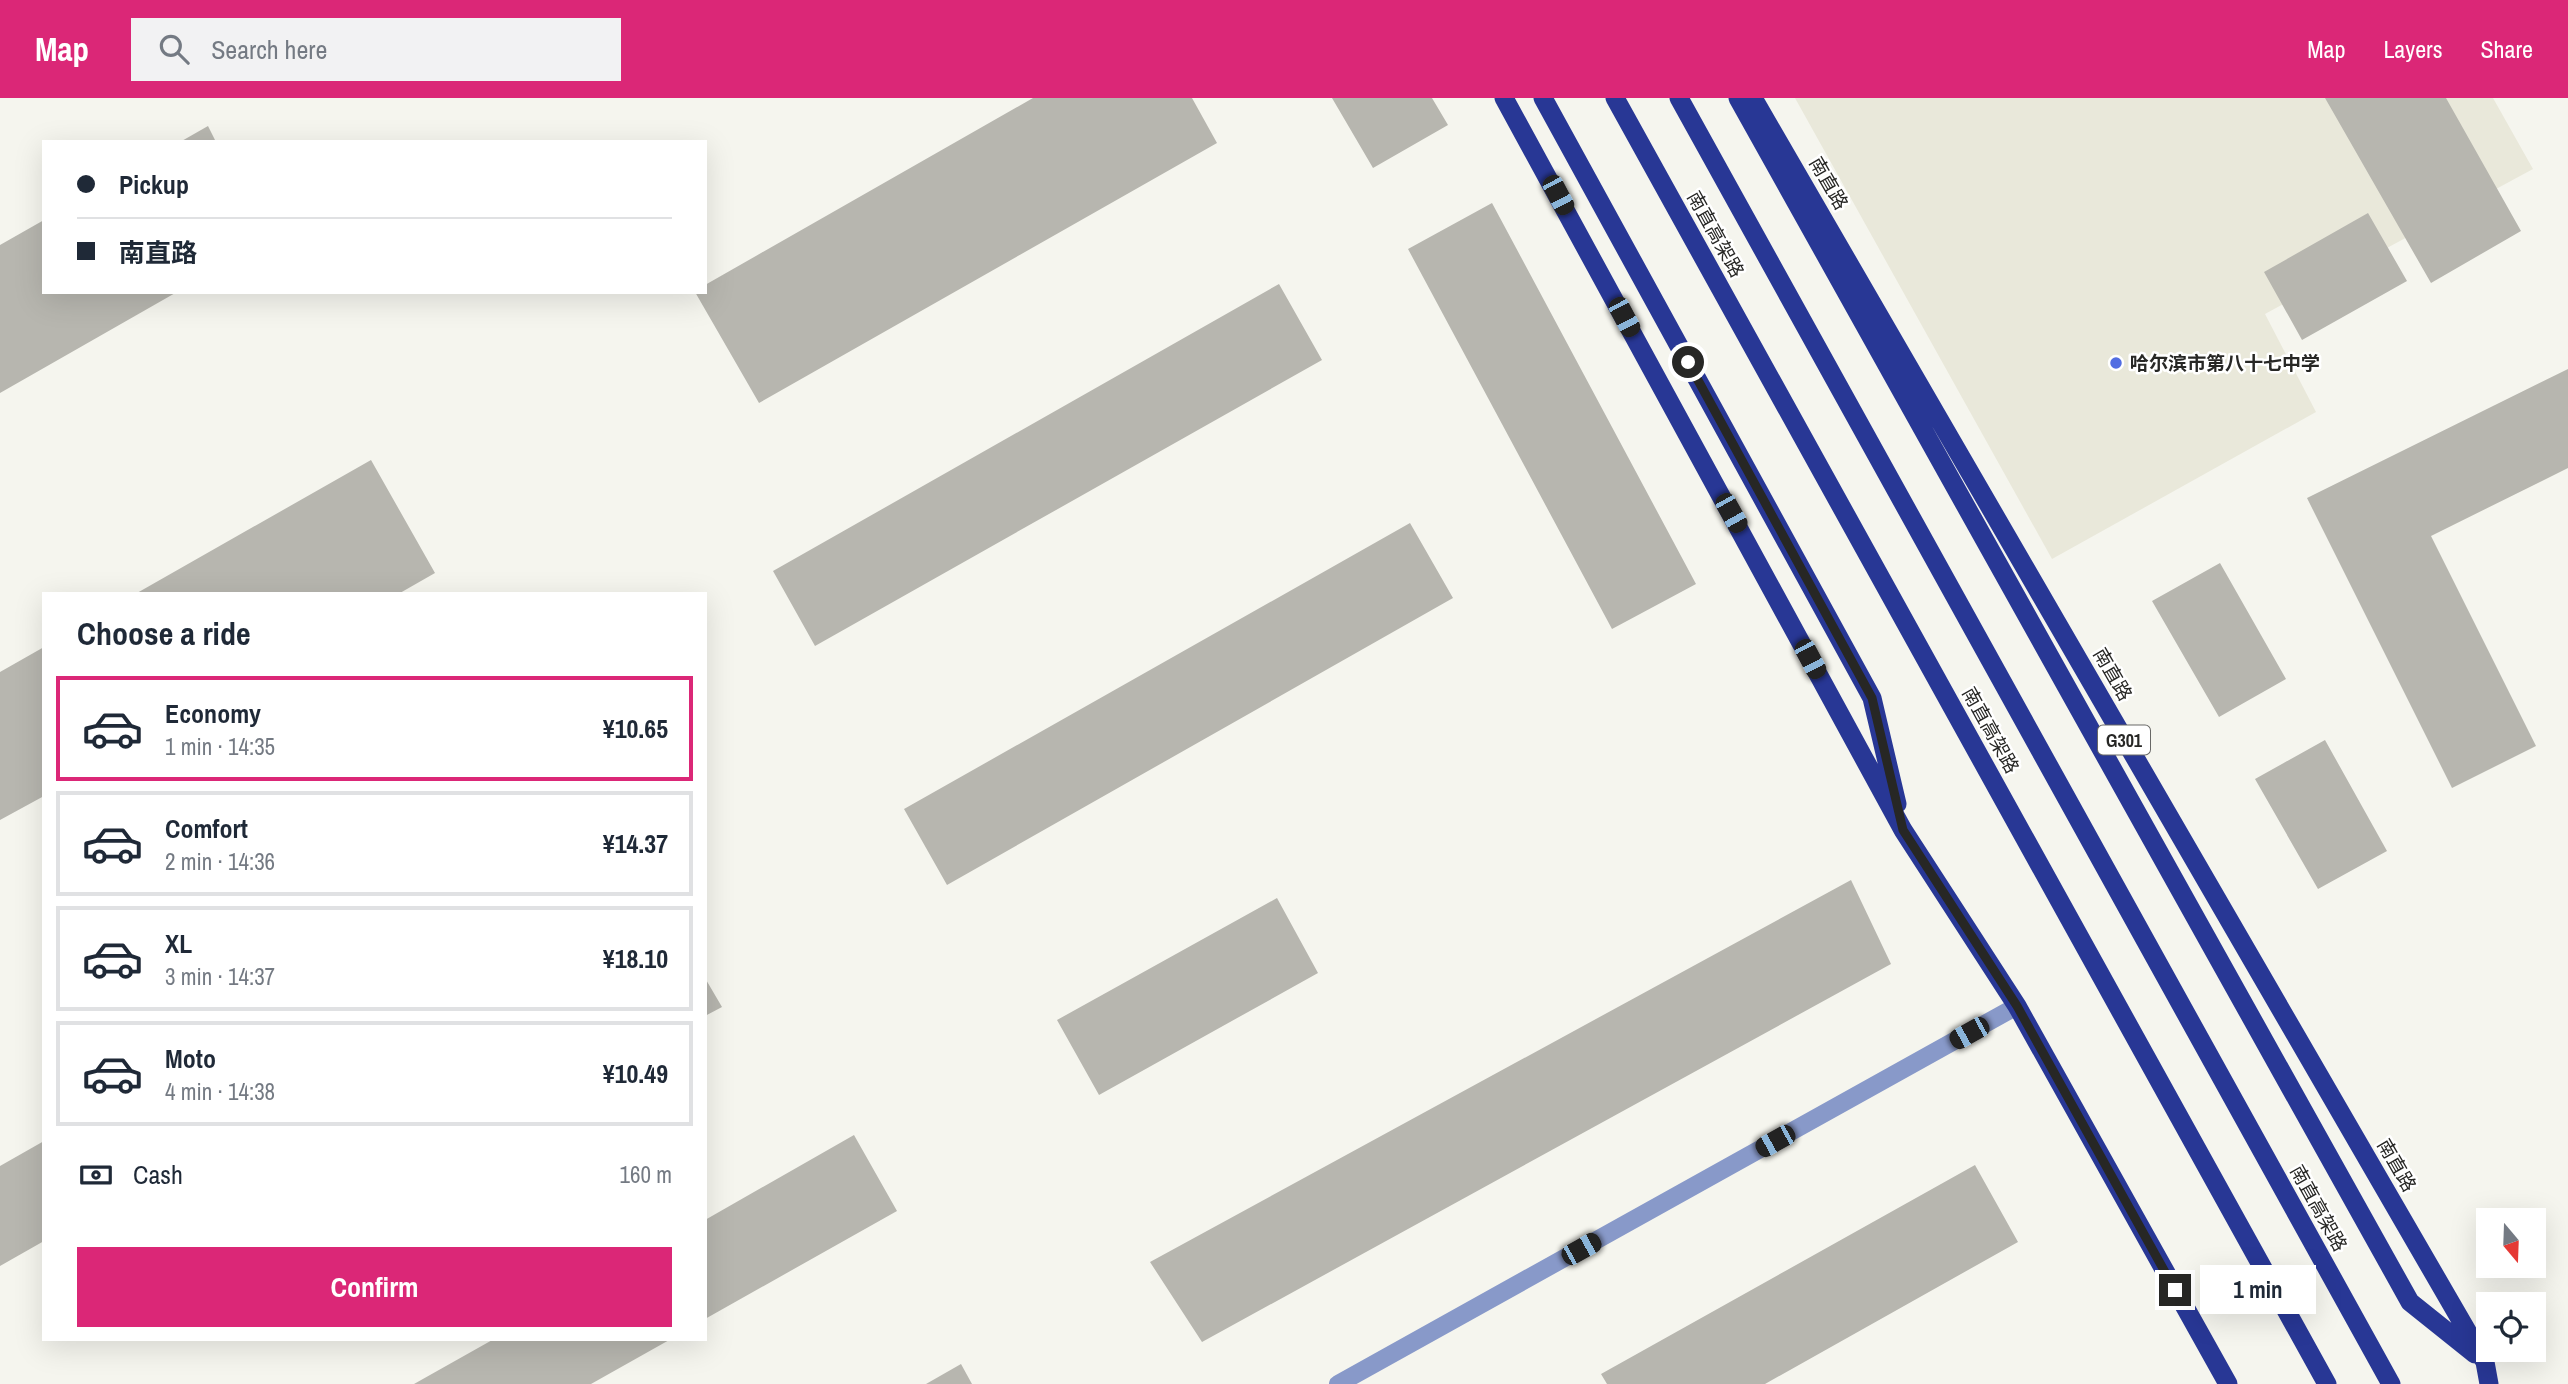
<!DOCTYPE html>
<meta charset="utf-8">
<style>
:root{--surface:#fff;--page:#f2f2f3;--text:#1f2937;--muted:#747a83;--line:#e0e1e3;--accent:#db2777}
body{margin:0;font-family:"Archivo Narrow","Noto Sans SC",sans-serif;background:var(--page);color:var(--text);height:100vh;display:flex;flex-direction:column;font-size:26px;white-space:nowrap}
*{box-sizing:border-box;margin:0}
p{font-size:23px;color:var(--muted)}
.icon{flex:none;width:38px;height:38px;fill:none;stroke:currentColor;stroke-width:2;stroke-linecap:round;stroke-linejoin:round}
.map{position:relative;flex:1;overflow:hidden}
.sheet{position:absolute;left:42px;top:494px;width:665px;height:749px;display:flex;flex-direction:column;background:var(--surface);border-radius:0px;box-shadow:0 7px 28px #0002}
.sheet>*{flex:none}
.banner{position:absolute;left:42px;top:42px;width:665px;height:154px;border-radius:0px;box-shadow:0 7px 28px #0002;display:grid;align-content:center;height:154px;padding:0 35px;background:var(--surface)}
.needle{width:46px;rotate:161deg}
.controls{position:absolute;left:2476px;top:1110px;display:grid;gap:14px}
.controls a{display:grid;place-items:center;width:70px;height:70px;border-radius:0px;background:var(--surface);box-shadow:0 7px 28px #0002;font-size:35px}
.end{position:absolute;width:32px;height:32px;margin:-16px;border:9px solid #272725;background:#fff;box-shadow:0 0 0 4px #fff}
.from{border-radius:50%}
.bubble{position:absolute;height:49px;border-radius:0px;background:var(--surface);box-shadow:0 7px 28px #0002;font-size:23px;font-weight:800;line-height:49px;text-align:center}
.car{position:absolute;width:21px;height:42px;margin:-21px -10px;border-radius:9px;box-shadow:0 0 5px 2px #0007;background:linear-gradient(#222 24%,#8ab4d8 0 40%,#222 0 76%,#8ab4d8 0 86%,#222 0)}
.banner b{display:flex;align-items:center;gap:24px;height:66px;font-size:26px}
.banner b+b{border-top:2px solid var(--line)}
.banner i{width:18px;height:18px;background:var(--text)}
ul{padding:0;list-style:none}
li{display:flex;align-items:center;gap:21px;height:105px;margin:0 14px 10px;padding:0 21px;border:4px solid var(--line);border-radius:0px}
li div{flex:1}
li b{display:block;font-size:26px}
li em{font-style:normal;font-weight:800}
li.selected{border-color:var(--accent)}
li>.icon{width:63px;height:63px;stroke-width:1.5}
h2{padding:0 35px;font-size:32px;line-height:84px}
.pay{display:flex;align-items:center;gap:18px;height:77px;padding:0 35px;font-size:26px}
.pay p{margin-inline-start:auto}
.action{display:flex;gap:14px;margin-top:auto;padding:14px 35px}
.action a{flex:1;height:80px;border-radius:0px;background:var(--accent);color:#fff;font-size:28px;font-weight:800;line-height:80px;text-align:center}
header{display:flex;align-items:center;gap:42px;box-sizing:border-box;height:98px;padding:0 35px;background:var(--accent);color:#fff}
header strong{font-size:33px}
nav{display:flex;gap:38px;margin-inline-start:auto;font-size:24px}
.search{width:490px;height:63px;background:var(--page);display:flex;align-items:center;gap:18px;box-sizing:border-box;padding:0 24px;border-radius:0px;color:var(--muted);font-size:26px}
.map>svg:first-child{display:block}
.built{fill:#e9e8da}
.building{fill:#b7b6af}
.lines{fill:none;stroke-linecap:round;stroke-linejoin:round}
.minor{stroke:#8899c9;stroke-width:18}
.trunk{stroke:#283795;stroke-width:19}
.route{stroke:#272725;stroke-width:9}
.poi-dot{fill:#526de2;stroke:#fff;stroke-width:2.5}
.labels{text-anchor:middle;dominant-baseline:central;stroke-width:5;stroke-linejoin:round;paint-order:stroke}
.shield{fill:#fff;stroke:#686866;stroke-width:2}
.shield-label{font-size:18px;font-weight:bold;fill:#272725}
.street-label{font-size:19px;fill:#272725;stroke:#fff}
.poi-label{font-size:19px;font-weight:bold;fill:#272725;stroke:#fff;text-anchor:start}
</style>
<header>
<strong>Map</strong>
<div class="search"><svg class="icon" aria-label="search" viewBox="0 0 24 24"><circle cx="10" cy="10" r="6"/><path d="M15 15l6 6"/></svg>Search here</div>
<nav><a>Map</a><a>Layers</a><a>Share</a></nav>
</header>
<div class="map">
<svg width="2568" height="1286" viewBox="0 0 2568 1286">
<rect width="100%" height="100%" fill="#f5f5ee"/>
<path class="built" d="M1795,0H2493L2533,71L2265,216L2316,314L2052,461Z"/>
<path class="building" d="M1033,0H1192L1217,45L759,305L695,194H705V187Z
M1332,0H1432L1448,27L1373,70Z
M2325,0H2446L2521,133L2431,185Z
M208,28L216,44H180Z
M1492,105L1696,486L1612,531L1408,151Z
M2368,115L2407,183L2302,242L2264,174Z
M44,122V194H177L0,295V147Z
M1279,186L1322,262L815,548L773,473Z
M2568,271V370L2431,438L2536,648L2452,690L2307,400Z
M371,362L435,475L400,495H137Z
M1410,425L1453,500L947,787L904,711Z
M2220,465L2286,581L2219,619L2152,503Z
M44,549V698L0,722V574Z
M2325,642L2387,753L2318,791L2255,681Z
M1851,782L1891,866L1202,1244L1150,1164Z
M1277,800L1318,875L1099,997L1057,922Z
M705,880L722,909L705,918Z
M854,1037L897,1113L705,1221V1122Z
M44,1043V1143L0,1168V1068Z
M1975,1067L2018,1144L1765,1286H1607L1601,1276Z
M494,1241H671L591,1286H414Z
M961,1266L972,1286H926Z"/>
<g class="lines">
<path class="minor" d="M1338,1286L2017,908"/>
<path class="trunk" d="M1504,0L1903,732L2017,908L2228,1286
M1543,0L1872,600L1897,706
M1615,0L2327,1286
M1679,0L2391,1286
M1738,0L2410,1204L2475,1256
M1753,0L2485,1264L2489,1286"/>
</g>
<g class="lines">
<path class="route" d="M1688,264L1872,600L1903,732L2017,908L2175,1192"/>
</g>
<circle class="poi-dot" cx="2116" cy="265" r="7"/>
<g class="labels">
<rect class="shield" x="2098" y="627.5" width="52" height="29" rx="5"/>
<g class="shield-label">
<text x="2124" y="642">G301</text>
</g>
<g class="street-label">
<text transform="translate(1829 85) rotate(60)">南直路</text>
<text transform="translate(1716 136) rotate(61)">南直高架路</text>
<text transform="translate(2113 576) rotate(60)">南直路</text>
<text transform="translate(1991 632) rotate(61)">南直高架路</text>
<text transform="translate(2397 1067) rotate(60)">南直路</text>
<text transform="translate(2319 1110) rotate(61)">南直高架路</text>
</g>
<g class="poi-label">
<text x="2130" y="265">哈尔滨市第八十七中学</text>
</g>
</g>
</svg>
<div class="controls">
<a><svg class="needle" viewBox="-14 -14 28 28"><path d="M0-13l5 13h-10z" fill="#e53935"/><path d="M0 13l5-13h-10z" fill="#747a83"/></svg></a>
<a><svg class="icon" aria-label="locate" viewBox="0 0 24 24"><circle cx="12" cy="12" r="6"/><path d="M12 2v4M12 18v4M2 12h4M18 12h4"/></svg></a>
</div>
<i class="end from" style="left:1688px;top:264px"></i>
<i class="end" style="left:2175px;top:1192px"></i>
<div class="bubble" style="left:2200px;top:1167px;width:116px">1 min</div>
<i class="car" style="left:1558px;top:97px;rotate:152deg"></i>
<i class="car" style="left:1624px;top:219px;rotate:152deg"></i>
<i class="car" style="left:1731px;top:415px;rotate:151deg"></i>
<i class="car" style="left:1810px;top:561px;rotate:152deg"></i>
<i class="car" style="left:1969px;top:935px;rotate:241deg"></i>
<i class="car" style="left:1775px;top:1043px;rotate:241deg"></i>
<i class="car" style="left:1581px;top:1151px;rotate:61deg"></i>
<div class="banner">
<b><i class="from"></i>Pickup</b>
<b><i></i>南直路</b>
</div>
<section class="sheet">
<h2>Choose a ride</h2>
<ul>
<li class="selected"><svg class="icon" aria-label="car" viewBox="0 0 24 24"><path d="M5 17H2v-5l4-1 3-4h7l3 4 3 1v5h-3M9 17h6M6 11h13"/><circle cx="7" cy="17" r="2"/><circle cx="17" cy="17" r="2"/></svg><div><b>Economy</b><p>1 min · 14:35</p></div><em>¥10.65</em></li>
<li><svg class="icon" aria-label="car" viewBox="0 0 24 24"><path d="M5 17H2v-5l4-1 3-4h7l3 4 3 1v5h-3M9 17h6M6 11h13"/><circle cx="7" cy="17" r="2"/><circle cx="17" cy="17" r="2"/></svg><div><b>Comfort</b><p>2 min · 14:36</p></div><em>¥14.37</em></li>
<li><svg class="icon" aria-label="car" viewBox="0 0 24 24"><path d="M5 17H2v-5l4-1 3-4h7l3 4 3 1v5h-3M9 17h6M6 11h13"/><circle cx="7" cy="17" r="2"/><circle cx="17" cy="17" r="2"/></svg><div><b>XL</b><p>3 min · 14:37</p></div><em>¥18.10</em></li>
<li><svg class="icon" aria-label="car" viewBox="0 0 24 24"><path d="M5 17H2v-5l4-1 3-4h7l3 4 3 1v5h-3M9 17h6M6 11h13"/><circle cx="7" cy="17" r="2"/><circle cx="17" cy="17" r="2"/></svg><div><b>Moto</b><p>4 min · 14:38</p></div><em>¥10.49</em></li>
</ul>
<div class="pay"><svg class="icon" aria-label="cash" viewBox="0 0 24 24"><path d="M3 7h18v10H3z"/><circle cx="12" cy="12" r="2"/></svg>Cash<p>160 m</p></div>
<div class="action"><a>Confirm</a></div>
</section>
</div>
